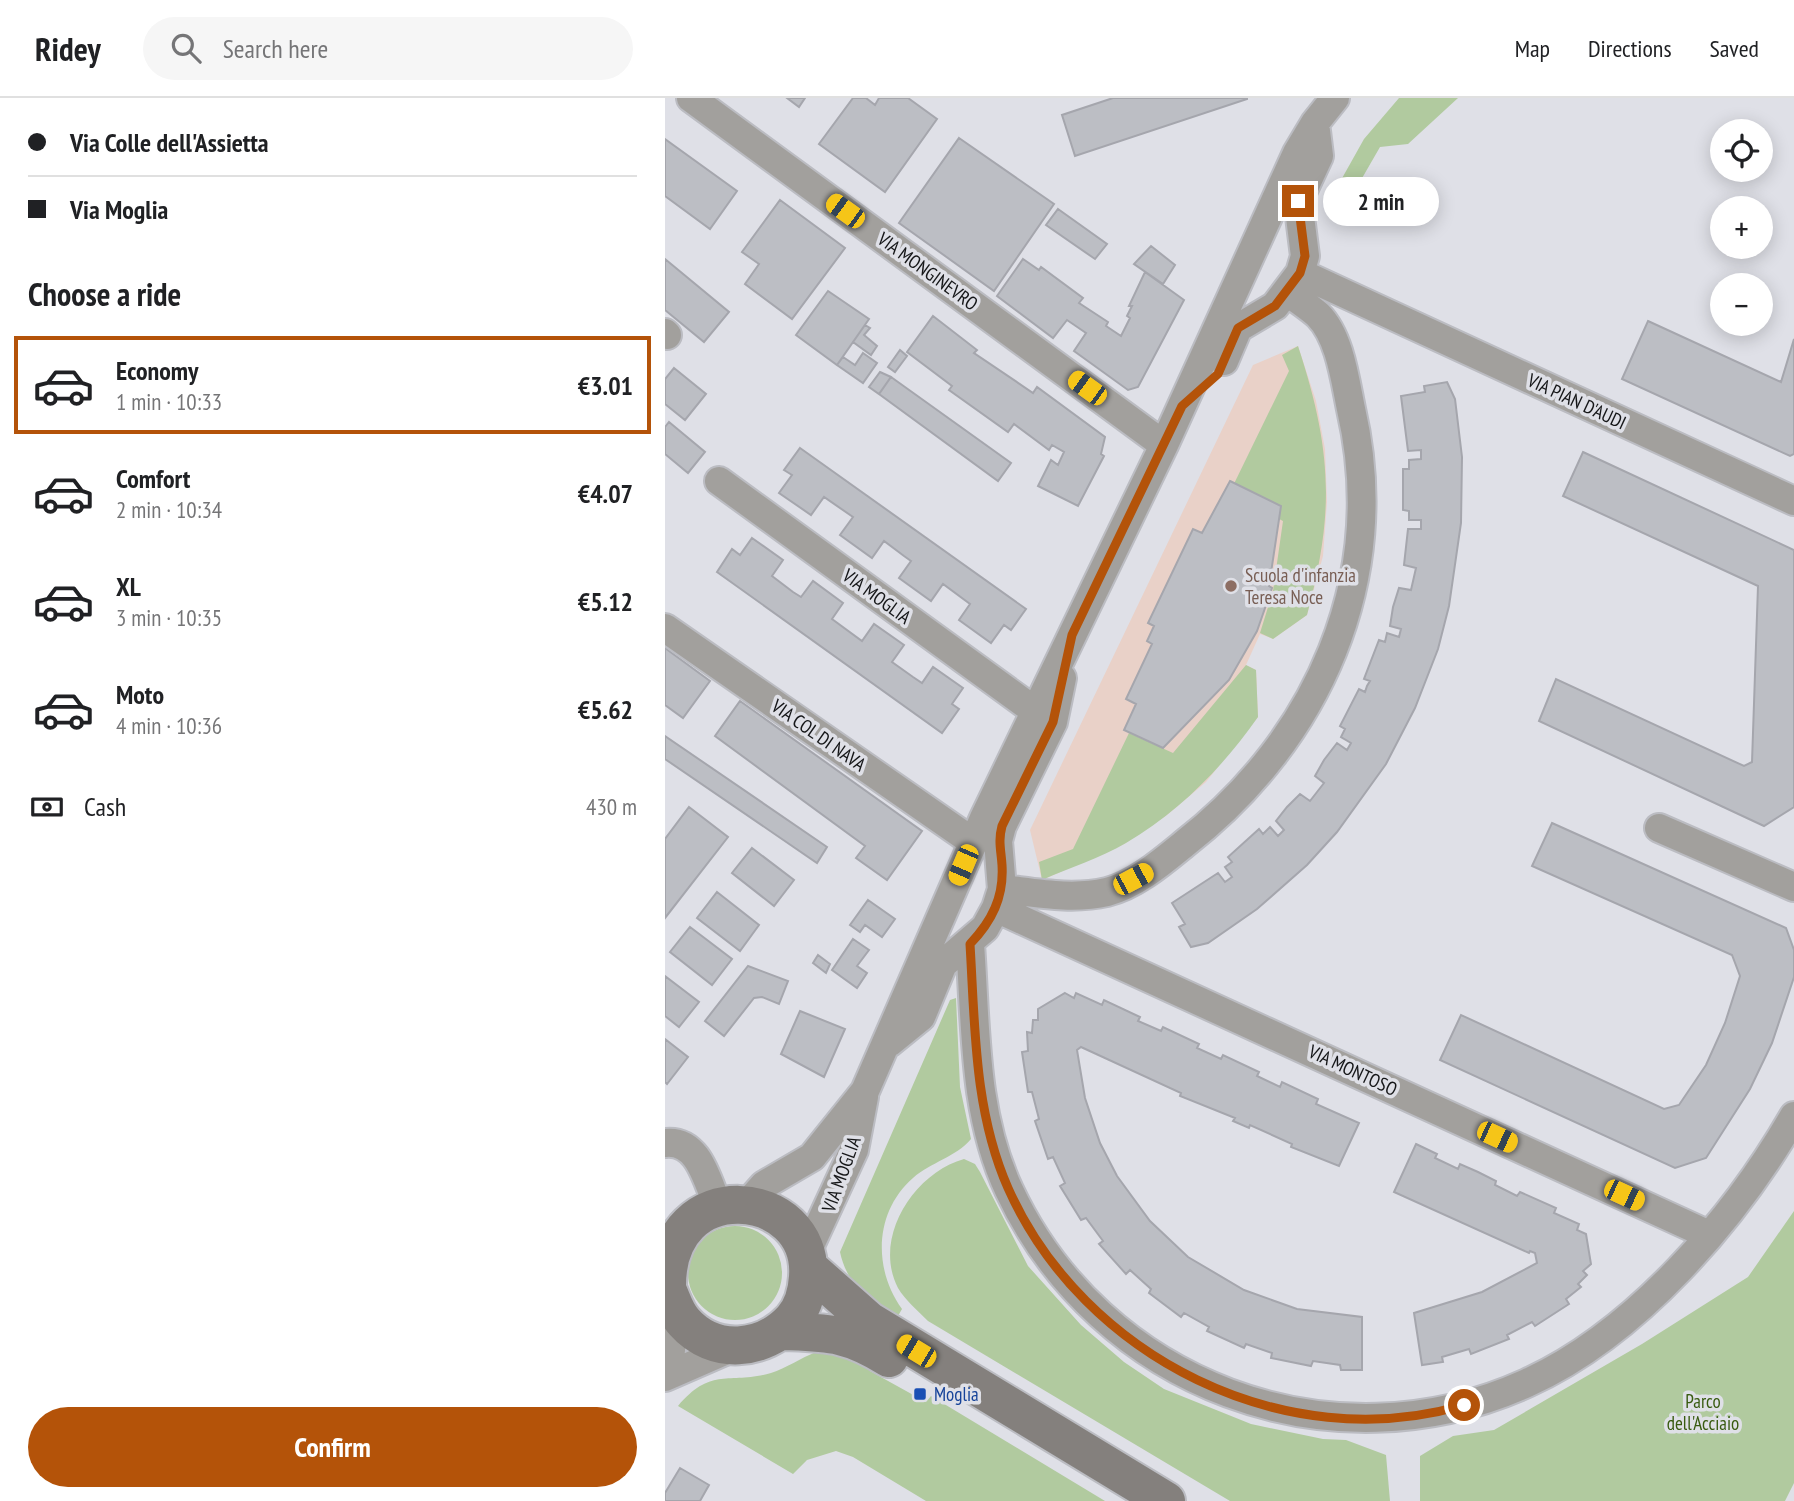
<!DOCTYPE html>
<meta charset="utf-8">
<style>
:root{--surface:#fff;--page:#f6f6f6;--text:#202124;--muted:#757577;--line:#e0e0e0;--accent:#b45309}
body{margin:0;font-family:"PT Sans Narrow",sans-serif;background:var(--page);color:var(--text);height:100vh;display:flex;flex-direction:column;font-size:26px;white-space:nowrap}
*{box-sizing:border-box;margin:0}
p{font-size:23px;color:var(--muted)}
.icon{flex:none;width:38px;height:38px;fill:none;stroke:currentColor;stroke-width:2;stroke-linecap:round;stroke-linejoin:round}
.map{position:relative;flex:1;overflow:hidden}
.panel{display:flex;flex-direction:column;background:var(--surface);width:665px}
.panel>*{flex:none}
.hud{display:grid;align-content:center;height:154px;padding:0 28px;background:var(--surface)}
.tools{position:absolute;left:1045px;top:21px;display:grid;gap:14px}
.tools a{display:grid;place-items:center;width:63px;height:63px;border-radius:50%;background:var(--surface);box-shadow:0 4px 18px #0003;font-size:35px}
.end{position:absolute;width:32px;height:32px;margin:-16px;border:9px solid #b45309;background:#fff;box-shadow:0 0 0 4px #fff}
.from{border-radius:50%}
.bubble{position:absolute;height:49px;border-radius:24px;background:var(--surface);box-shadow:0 4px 18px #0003;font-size:23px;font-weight:600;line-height:49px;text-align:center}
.car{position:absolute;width:21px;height:42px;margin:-21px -10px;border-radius:9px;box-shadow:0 0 5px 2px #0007;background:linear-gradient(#f5c518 24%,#345 0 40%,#f5c518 0 76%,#345 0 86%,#f5c518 0)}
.hud b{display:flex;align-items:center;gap:24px;height:66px;font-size:26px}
.hud b+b{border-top:2px solid var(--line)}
.hud i{width:18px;height:18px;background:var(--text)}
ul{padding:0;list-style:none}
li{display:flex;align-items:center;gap:21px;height:98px;margin:0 14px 10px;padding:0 14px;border:4px solid transparent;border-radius:0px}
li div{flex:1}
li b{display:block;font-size:26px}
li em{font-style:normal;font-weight:600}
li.active{border-color:var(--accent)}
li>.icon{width:63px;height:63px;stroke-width:1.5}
h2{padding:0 28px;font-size:32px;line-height:84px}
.pay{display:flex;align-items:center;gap:18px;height:77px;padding:0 28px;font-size:26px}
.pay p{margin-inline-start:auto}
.action{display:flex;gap:14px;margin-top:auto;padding:14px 28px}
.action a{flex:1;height:80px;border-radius:42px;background:var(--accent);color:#fff;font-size:28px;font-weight:600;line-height:80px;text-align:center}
header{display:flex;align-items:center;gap:42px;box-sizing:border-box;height:98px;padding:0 35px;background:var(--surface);border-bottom:2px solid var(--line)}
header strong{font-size:33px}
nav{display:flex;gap:38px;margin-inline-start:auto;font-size:24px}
.search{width:490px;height:63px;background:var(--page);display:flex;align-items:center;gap:18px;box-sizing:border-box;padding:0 24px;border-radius:38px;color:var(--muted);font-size:26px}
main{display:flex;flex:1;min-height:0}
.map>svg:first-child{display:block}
.education{fill:#e9d1c8}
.green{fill:#b1ca9f}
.building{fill:#bcbec4;stroke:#a5a6ad;stroke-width:2}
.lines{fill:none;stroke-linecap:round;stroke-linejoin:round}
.minor-casing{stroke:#bbbcc2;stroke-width:32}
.secondary-casing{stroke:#bbbcc2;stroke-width:42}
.minor{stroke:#a2a09d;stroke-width:28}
.secondary{stroke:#84807d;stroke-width:38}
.route{stroke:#b45309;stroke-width:9}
.education-dot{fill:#8d6e63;stroke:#dfe0e7;stroke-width:2.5}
.transit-dot{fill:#1a4fb4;stroke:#dfe0e7;stroke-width:2.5}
.labels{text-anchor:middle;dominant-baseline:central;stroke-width:7;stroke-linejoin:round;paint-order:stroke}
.street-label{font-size:19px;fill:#151618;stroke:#dfe0e7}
.education-label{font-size:19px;fill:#785e54;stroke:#dfe0e7;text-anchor:start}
.transit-label{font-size:19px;fill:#164399;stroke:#dfe0e7;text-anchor:start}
.park-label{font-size:19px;fill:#385b10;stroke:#dfe0e7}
</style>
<header>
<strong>Ridey</strong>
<div class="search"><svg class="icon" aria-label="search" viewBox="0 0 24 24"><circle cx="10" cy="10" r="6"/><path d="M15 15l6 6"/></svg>Search here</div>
<nav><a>Map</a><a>Directions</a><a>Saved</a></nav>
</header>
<main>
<section class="panel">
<div class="hud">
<b><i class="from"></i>Via Colle dell'Assietta</b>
<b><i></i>Via Moglia</b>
</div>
<h2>Choose a ride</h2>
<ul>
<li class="active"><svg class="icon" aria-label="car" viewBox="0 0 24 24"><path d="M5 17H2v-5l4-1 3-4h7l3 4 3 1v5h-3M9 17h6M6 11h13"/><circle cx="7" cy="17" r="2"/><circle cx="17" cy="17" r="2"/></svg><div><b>Economy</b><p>1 min · 10:33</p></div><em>€3.01</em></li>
<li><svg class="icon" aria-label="car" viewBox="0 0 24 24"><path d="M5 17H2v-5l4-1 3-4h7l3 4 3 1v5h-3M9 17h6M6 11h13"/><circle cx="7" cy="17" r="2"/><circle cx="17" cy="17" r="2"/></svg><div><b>Comfort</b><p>2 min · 10:34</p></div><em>€4.07</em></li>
<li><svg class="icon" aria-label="car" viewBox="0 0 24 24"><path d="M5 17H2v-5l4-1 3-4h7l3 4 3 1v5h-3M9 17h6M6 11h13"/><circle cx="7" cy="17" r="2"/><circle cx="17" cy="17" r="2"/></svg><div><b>XL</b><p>3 min · 10:35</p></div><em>€5.12</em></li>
<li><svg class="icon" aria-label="car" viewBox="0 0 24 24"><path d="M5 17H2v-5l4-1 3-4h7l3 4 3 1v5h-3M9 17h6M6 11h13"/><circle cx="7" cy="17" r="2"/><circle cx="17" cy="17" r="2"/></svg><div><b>Moto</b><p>4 min · 10:36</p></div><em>€5.62</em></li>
</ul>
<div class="pay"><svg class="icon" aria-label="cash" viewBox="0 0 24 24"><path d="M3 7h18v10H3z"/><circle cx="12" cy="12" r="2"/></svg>Cash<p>430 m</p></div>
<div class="action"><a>Confirm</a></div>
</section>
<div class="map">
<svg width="1129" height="1403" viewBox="0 0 1129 1403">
<rect width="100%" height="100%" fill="#dfe0e7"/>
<path class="education" d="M633,248L651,303L660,351L662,404L658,458L642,517L608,541L595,536L581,567L591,572L593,619L541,684L502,717L459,746L377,782L365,732L588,267Z"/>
<path class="green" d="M734,0H793L743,46L715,49L681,108L671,91L699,41Z
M633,248C667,352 670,412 642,517L608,541L595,535L608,493L618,423L564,396L624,273L617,257Z
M581,567L591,572L593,619C557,670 515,713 461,745C435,760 404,770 377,782L374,764L408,751L464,635L508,655Z
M291,900L295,989L306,1041C291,1059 266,1064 248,1080C209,1114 208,1171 237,1211L233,1218C204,1203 182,1187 175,1154L285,902Z
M299,1061L310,1066L315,1074L363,1168L416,1227L459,1264L499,1291L586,1326L658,1341L681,1342L721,1357L725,1403H565L263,1223C253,1213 240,1202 233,1190C207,1140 249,1075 299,1061Z
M1129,1113V1385L1120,1403H755V1358L788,1338L829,1332L977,1246L1083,1179Z
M23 1175a47 47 0 1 1 94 0a47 47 0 1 1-94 0Z
M151,1254H174L199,1264L205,1273L261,1304L266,1298L440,1403H261L188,1359L171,1353L142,1362L128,1376L13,1308C47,1268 63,1287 106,1275C121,1270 136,1260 151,1254Z"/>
<path class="building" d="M122,0H140L134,9Z
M188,0H201L210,7L214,0H243L272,21L220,94L154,46Z
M448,0H582V1L410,58L397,17Z
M294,40L389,106L329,193L234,125Z
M0,41L72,93L45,131L0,98Z
M115,102L180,150L127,221L80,186L94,166L77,154Z
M393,111L442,146L430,161L381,127Z
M486,148L510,167L498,186L469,166Z
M0,161L64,214L39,244L0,212Z
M358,161L374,172L376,169L418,200L414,205L443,224L441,228L456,238L465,220L462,218L467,208H464L480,174L519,202L473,289L463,292L409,253L421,235L402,222L388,240L332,198Z
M163,193L204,221L172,267L131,237Z
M268,218L312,252L309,255L368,295L372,289L440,339L436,356L439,358L413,408L373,388L386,362L393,367L399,354L387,347L384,352L349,326L343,334L284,292L287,288L242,254Z
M983,223L1116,284L1129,241V356L1125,358L957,281Z
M200,227L205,230L199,237L212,248L206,257L188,244Z
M235,252L242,258L230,274L223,269Z
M198,255L212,265L198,285L172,267L178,259L190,267Z
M9,270L41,296L20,322L0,306V281Z
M215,274L226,279L214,296L204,289Z
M226,279L346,365L333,383L214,296Z
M782,284L790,301L797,359L796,425L784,508L773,551L750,610L721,666L672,734L642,767L592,811L543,845L526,849L514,829L520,826L507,805L553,775L560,784L567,779L560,769L567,764L563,759L594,731L598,736L605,729L613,738L619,732L611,723L622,709L635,696L645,703L659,685L650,678L659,662L672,645L682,652L686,645L676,639L680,631L675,628L694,591L700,594L702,588L705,583L699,581L714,542L720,544L722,535L734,539L736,531L725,528L728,509L734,490L746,492L751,470L739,467L743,431H756V422H744V413L738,412V371H744V362L756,361V352L743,353L736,298L760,294L759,288Z
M4,324L40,354L23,375L0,356V329Z
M135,350L361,511L346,532L339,527L326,545L294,522L305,506L278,486L266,503L234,480L246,463L239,458L219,443L207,460L175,437L188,419L159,399L146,417L114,395L127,377L119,372Z
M918,354L1129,452V709L1099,728L874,623L891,581L1079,668L1087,664L1093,488L898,398Z
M565,383L616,408L604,488L607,490L592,533L564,582L498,650L459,632L471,606L461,601L487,546L482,543L489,528L483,525L528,431L537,435Z
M87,440L118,462L107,478L128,494L136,499L148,483L178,505L167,521L197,543L209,526L239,547L227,564L248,579L257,585L268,569L298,590L287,606L294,611L277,635L52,474L67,451L75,457Z
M0,550L45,583L18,620L0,607Z
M75,603L257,733L222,782L191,760L200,748L50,638Z
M0,638L162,749L152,765L0,661Z
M24,709L63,739L0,820V741Z
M887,725L1121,830L1129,852V879L1107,945L1085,991L1041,1060L1010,1070L775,962L796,917L999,1011L1014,1007L1041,967L1060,925L1075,878L1067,857L867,768Z
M87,750L129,782L109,808L67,775Z
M52,794L94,827L75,853L32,820Z
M203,802L230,821L217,839L200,827L195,834L185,827Z
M25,829L67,861L47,887L5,854Z
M188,841L204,852L192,868L202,875L192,890L167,872Z
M153,857L165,866L161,875L148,865Z
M83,868L123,883L114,906L97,899L89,900L59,938L40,923Z
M0,878L34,904L14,929L0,918Z
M400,895L409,900L411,895L437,907L439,902L475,919L473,923L496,933L498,929L534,946L532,950L556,961L558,957L594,974L592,978L615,989L617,984L653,1001L651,1006L694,1025L674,1068L626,1049L627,1046L585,1027L584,1030L568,1023L570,1020L515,998L516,995L416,949L412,952L420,1000L435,1045L452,1078L485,1123L523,1159L579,1192L632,1211L697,1219V1272H676L675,1267L648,1263L646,1268L606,1260L607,1255L581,1246L579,1250L542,1233L544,1229L519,1215L516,1219L484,1195L486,1191L465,1172L461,1176L434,1146L438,1143L421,1120L416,1122L395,1088L400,1085L388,1059L383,1061L370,1023L374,1021L367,994H363L357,954L363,953L362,934L367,935L368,922H373V911Z
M135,913L180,931L159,979L116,956Z
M0,941L23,959L2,986L0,984Z
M751,1046L772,1056L770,1060L793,1071L795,1066L813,1074L831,1083L830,1087L852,1098L855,1094L891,1110L889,1115L914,1126L912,1132L921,1136L926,1166L918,1173L922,1177L913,1186L916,1189L901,1201L904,1206L870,1228L867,1224L842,1237L844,1241L806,1256L804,1251L777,1259L778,1264L757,1267L749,1215L817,1194L872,1165L870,1155L865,1153L864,1155L729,1094Z
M15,1370L44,1387L35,1403H0V1395Z"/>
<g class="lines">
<defs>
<path id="minor" d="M26,0L499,347
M635,175L1129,403
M0,235L2,237
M559,263L573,230L610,208L635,175L640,158L633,103L654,58L650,25
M54,383L370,613
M0,530L308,744
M994,730L1129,789
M337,791C372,795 407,802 442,794C470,787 497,764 519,746C653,642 725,481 686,311C680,282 675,239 653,217C644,209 633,202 623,194
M331,810L1044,1137
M305,846C311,929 308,1015 344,1092C435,1287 666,1374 862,1285C972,1235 1070,1120 1129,1018
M224,945L256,919L278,866L320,830L331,810L337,791L333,743L337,728L388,624L397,580
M0,1045C34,1041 42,1083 53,1108
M82,1106L99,1087L147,1059L200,993L319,720L499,347L632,55L650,25L670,0
M141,1156L189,1052L199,999
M0,1279L71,1248
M0,1279L6,1252L9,1210"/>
<path id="secondary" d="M144,1170L204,1223L501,1403
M0,1187C7,1200 9,1213 19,1224C49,1258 98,1253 127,1222C138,1210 142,1195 143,1179C150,1090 0,1072 2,1190
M117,1233C164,1235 182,1234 224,1260"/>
</defs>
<use href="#minor" class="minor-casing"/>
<use href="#secondary" class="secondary-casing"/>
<use href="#minor" class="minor"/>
<use href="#secondary" class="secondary"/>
</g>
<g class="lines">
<path class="route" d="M633,103L640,158L635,175L610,208L573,230L553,276L517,308L407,537L388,624L337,728C333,743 336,752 337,767C339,799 327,823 305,846C310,928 309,1013 343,1090C418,1259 620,1360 799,1307"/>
</g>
<circle class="education-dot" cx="566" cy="488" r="7"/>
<rect class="transit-dot" x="248" y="1289" width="14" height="14" rx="3.5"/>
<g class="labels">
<g class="street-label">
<text transform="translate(263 173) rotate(36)">VIA MONGINEVRO</text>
<text transform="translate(912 303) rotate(25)">VIA PIAN D'AUDI</text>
<text transform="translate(212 498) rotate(36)">VIA MOGLIA</text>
<text transform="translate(154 637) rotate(35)">VIA COL DI NAVA</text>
<text transform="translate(688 972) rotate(25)">VIA MONTOSO</text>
<text transform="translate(176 1076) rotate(-70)">VIA MOGLIA</text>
</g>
<g class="education-label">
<text x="580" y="477">Scuola d'infanzia<tspan x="580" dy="22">Teresa Noce</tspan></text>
</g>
<g class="transit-label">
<text x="269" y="1296">Moglia</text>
</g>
<g class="park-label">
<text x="1038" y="1303">Parco<tspan x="1038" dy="22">dell'Acciaio</tspan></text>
</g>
</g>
</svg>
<div class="tools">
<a><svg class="icon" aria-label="locate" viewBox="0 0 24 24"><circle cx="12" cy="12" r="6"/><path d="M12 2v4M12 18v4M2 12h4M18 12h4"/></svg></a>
<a>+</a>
<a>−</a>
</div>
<i class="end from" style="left:799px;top:1307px"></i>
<i class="end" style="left:633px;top:103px"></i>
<div class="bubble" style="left:658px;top:79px;width:116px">2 min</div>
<i class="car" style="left:180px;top:113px;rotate:306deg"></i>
<i class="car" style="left:422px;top:290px;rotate:306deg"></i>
<i class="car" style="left:298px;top:767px;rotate:203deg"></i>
<i class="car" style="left:468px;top:781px;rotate:62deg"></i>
<i class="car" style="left:832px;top:1039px;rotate:115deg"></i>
<i class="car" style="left:959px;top:1097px;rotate:115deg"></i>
<i class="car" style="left:251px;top:1253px;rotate:301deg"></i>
</div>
</main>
